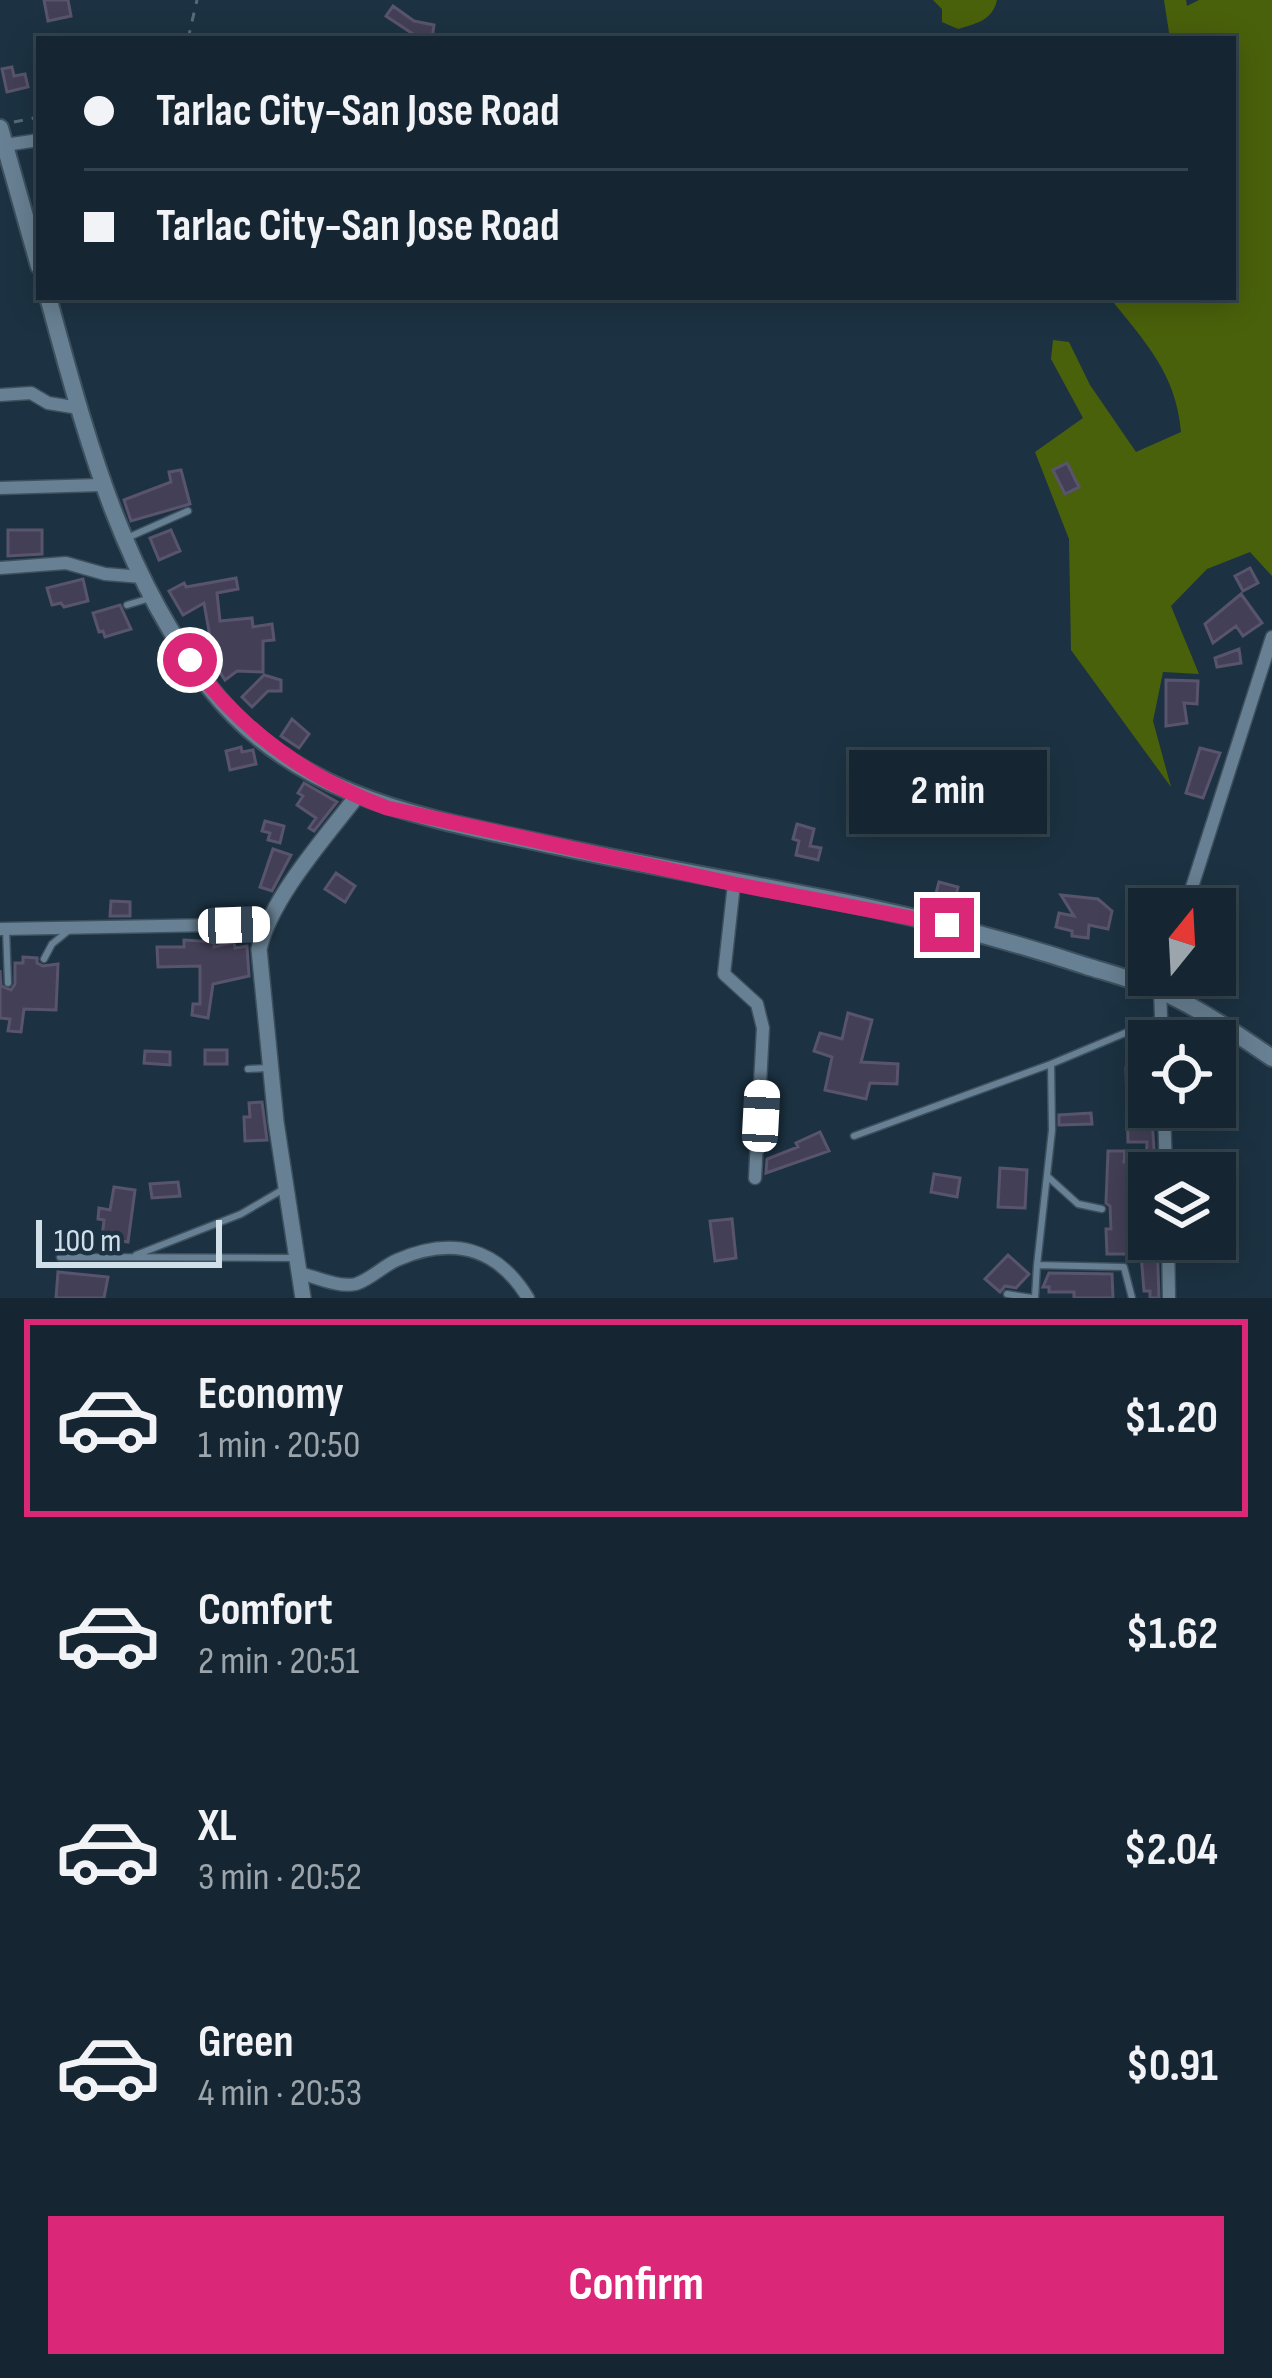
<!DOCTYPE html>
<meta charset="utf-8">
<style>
:root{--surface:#152632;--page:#1e2e3a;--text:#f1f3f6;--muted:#9da5ac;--line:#34434d;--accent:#db2777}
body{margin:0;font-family:"Sofia Sans Condensed",sans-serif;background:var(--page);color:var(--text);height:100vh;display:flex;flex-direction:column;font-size:45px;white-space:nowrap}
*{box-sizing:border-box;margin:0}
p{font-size:39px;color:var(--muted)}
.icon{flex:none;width:66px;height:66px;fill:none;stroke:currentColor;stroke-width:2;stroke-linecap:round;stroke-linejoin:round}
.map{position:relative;height:1298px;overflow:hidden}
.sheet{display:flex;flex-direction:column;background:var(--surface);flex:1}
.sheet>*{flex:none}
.banner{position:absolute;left:36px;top:36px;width:1200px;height:264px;border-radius:0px;box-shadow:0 6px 30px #0003,0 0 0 3px var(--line);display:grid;align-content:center;height:264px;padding:0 48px;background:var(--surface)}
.needle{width:78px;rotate:18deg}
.tools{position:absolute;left:1128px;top:888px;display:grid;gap:24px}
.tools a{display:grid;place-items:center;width:108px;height:108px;border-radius:0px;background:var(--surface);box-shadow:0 6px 30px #0003,0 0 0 3px var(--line);font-size:60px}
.scale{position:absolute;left:36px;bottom:30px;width:186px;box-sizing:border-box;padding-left:12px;border:6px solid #d1dfe9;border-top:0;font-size:33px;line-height:42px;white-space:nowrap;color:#d1dfe9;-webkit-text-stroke:9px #1c3242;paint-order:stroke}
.end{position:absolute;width:54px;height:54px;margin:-27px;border:15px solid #db2777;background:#fff;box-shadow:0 0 0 6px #fff}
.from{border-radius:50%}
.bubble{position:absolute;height:84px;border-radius:0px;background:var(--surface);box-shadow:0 6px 30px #0003,0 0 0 3px var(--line);font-size:39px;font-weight:700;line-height:84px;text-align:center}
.car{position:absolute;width:36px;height:72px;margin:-36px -18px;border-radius:15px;box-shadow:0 0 9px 3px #0007;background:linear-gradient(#fff 24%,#345 0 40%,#fff 0 76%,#345 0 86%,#fff 0)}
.banner b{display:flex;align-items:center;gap:42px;height:114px;font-size:45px}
.banner b+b{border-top:3px solid var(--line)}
.banner i{width:30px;height:30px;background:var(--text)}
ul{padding:21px 0 0;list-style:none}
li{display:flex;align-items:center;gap:36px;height:198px;margin:0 24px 18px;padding:0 24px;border:6px solid transparent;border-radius:0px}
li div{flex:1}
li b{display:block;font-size:45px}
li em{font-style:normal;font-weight:700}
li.on{border-color:var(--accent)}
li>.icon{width:108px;height:108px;stroke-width:1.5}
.cta{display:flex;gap:24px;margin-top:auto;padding:24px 48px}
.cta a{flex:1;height:138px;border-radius:0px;background:var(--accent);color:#fff;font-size:48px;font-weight:700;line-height:138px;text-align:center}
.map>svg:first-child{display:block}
.forest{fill:#4a610b}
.building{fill:#433f56;stroke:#59546d;stroke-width:3}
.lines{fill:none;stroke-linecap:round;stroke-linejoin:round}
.service-casing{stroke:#3d505e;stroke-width:9}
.minor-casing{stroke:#3d505e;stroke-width:15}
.tertiary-casing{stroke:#3d505e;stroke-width:18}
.secondary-casing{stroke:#3d505e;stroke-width:20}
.path{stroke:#576a78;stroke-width:3;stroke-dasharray:9 9;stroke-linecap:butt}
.service{stroke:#688093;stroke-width:6}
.minor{stroke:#688093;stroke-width:12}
.tertiary{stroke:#688093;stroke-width:15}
.secondary{stroke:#688093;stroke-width:16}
.route{stroke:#db2777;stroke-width:15}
</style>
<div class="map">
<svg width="1272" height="1298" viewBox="0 0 1272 1298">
<rect width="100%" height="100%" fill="#1c3242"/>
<path class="forest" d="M933,0H997C992,21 977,23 958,29L942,22V9Z
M1164,0H1186L1187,6L1199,0H1272V576L1250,552L1207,569L1171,606L1199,674L1163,672L1153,721L1171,787L1071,650L1069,539L1035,452L1083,418L1051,359L1053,340L1069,342L1090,385L1136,452L1181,432C1176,373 1145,342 1109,297H1233V39H1170Z"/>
<path class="building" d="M44,0H68L71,16L48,21Z
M393,6L414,21L434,25L432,39H412L413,34L386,16Z
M12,67L14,76L25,74L28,87L7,92L2,69Z
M1067,463L1079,487L1065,494L1053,470Z
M181,470L190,504L131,521L124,500L171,482L169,472Z
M8,530H42V554L8,556Z
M171,530L180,551L159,560L150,538Z
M1250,568L1258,583L1243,591L1235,576Z
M236,578L238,589L217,593L220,621L252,618L253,627L272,624L274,640L263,641V672L237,671L225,680L207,652L205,639L210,637L204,603L183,615L169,591L184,583L186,587Z
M83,579L88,601L64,607L61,603L52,605L47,588Z
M1241,594L1262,623L1243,636L1236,626L1213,643L1205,624Z
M120,605L131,629L105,637L103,631L99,632L93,613Z
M1239,649L1241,663L1217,667L1215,658Z
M264,675L281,680V691H268L252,707L242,697Z
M1166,680L1198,681L1197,704L1184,703L1187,723L1166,726Z
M292,719L309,734L299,748L281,736Z
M241,747L242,752L253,750L256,764L230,770L226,751Z
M1200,748L1220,753L1203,798L1186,793Z
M933,765L944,767L938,794L926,791Z
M304,783L337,802L314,831L309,828L316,818L297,805L303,796L298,793Z
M265,821L284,826L280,843L268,840L270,833L262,831Z
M797,824L814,829L810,846L821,848L818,860L796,855L799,841L793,839Z
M273,849L291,855L272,891L260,887Z
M336,873L355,886L345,902L325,889Z
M939,882L958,887L953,908L933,904Z
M1061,895L1098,899L1112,911L1108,929L1089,925L1088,938L1072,936V931L1056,927L1059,913L1074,916Z
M111,901L130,902V916H110Z
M184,940L214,942V947L234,942L235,948L247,946L249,976L213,984L208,1018L192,1015L193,1004H200V966L158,967L157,947H184Z
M23,957L37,958V963L43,966L58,964L56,1010L24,1009L21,1032L8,1031L10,1019L0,1018V970L1,986L11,990L15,984V963H23Z
M848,1013L872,1020L861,1062L898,1064L897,1084L870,1083L866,1099L825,1090L832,1057L814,1051L820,1033L842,1039Z
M205,1050H227V1064H205Z
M145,1051L170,1052V1065L144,1063Z
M1126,1068L1149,1071L1155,1165H1147L1148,1224L1149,1239H1157L1159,1298H1150V1291H1144L1141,1254H1107L1106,1229H1111L1110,1206L1106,1203L1108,1151H1125L1124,1162H1146L1147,1142H1128Z
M262,1102L267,1140L245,1141L244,1117H250L249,1103Z
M1091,1113L1092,1124L1059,1125V1115Z
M820,1132L829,1151L766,1173L767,1159L798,1147L796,1143Z
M1000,1168L1027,1170L1025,1208L998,1207Z
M934,1174L960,1178L957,1197L931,1192Z
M1215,1178L1229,1182L1222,1210L1237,1214L1229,1244L1215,1240Z
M178,1182L180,1196L152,1198L150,1184Z
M114,1187L135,1190L128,1242L102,1238L104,1220L98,1219L99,1208L110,1210Z
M732,1219L736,1258L715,1261L710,1221Z
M1008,1255L1029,1274L1016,1288L1005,1286L1000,1292L985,1279Z
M58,1272L108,1277L104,1298H56Z
M1049,1273L1112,1274L1113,1298H1074V1292H1049V1287H1043Z"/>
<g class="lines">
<defs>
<path id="service" d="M127,538L188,511
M127,605L147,599
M6,929L8,983
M44,959L52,944L68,931
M248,1069L266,1068
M854,1136L1051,1064
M1047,1176L1078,1204L1102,1209
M136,1255L241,1214L282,1190
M60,1257L294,1258
M1007,1294L1032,1298
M1035,1298L1037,1265
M1132,1298L1124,1267L1037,1265L1052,1130L1051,1064L1161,1018"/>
<path id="minor" d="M5,145L39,140
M0,395L31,393L48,403L79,408
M0,488L100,485
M0,568L66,563L105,574L142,577
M734,884L724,974L757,1004L763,1028L755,1178
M1185,909L1272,637
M0,929L267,924
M1162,1041L1160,990L1165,975
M1164,1107L1166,1173
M1168,1239L1169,1298
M300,1273C316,1277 339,1288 356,1284C371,1279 383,1266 397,1260C452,1236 497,1247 528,1298"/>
<path id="tertiary" d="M303,1298L276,1122L259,949C271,898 324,839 357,796"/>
<path id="secondary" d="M0,128L39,266
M48,297C86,435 120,572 210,688C297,800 428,818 556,846C659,868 764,886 867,907C941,923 1014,942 1086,966C1112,974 1139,981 1163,992C1202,1010 1237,1034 1272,1058"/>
</defs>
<use href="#service" class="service-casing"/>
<use href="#minor" class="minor-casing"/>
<use href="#tertiary" class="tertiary-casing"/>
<use href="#secondary" class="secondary-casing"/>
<path class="path" d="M188,39L197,0
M14,122L39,117"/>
<use href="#service" class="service"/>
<use href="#minor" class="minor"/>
<use href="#tertiary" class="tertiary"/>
<use href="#secondary" class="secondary"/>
</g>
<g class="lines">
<path class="route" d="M190,660C240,730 307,778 387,808L734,884L947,925"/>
</g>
</svg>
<div class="tools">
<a><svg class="needle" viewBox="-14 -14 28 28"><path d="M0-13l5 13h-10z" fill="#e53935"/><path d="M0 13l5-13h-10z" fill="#9da5ac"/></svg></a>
<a><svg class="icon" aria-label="locate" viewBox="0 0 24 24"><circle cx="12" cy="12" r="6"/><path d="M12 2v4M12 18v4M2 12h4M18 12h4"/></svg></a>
<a><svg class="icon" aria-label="layers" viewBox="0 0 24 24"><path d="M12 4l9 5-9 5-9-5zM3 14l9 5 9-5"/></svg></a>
</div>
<div class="scale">100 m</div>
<i class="end from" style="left:190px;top:660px"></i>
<i class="end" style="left:947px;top:925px"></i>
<div class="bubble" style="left:849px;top:750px;width:198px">2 min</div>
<i class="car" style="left:234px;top:925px;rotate:88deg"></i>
<i class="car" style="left:761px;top:1116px;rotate:3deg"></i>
<div class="banner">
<b><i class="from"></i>Tarlac City-San Jose Road</b>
<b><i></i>Tarlac City-San Jose Road</b>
</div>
</div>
<section class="sheet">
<ul>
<li class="on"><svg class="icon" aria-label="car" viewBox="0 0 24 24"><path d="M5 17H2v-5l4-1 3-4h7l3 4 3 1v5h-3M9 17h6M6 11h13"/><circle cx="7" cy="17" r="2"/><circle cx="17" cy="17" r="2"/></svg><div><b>Economy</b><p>1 min · 20:50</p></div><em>$1.20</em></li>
<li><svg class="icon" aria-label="car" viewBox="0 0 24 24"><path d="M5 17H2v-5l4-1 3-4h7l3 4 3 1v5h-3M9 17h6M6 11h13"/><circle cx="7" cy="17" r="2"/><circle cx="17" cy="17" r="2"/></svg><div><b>Comfort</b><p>2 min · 20:51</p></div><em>$1.62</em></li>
<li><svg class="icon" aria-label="car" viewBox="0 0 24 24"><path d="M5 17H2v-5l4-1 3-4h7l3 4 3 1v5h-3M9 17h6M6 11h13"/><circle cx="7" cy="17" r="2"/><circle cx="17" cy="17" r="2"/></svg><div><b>XL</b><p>3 min · 20:52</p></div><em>$2.04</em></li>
<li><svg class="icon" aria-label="car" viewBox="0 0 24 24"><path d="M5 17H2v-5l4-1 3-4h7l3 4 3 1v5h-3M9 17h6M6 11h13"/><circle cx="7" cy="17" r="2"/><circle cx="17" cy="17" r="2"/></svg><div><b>Green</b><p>4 min · 20:53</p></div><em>$0.91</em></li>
</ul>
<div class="cta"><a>Confirm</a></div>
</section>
